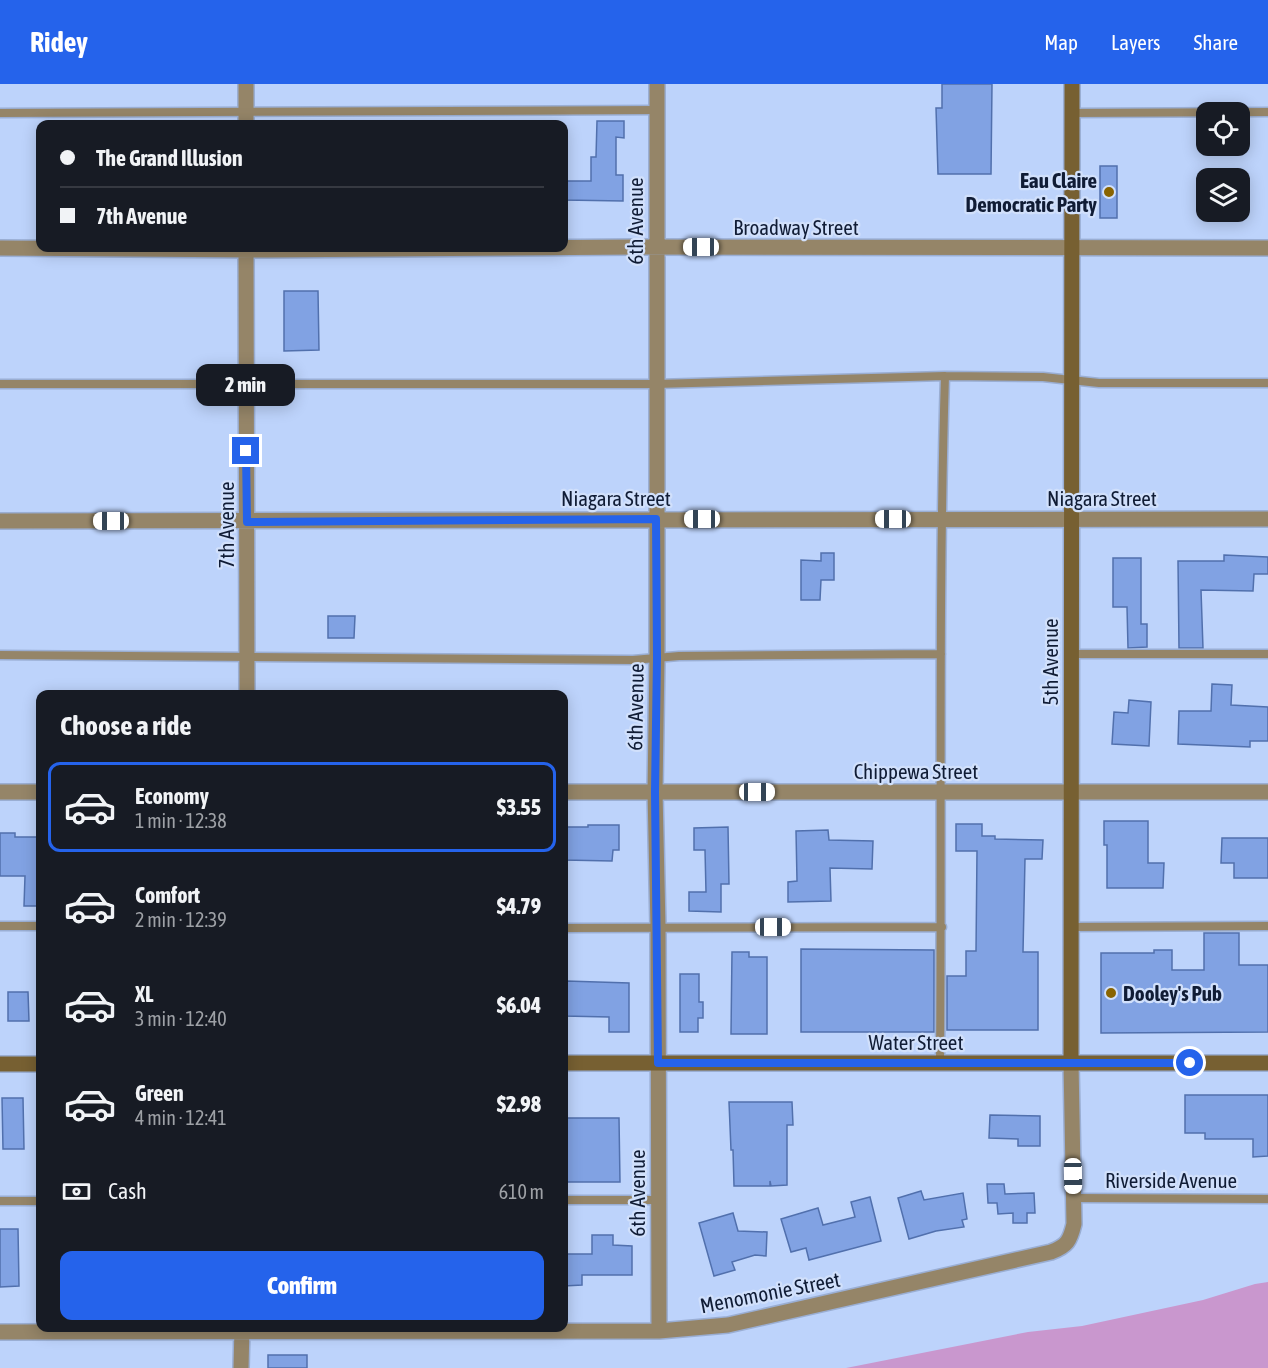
<!DOCTYPE html>
<meta charset="utf-8">
<style>
:root{--surface:#171b24;--page:#242831;--text:#f1f3f6;--muted:#9ea1a6;--line:#363941;--accent:#2563eb}
body{margin:0;font-family:"Asap Condensed",sans-serif;background:var(--page);color:var(--text);height:100vh;display:flex;flex-direction:column;font-size:22px;white-space:nowrap}
*{box-sizing:border-box;margin:0}
p{font-size:20px;color:var(--muted)}
.icon{flex:none;width:33px;height:33px;fill:none;stroke:currentColor;stroke-width:2;stroke-linecap:round;stroke-linejoin:round}
.map{position:relative;flex:1;overflow:hidden}
.details{position:absolute;left:36px;top:606px;width:532px;height:642px;display:flex;flex-direction:column;background:var(--surface);border-radius:12px;box-shadow:0 3px 15px #0003}
.details>*{flex:none}
.hud{position:absolute;left:36px;top:36px;width:532px;height:132px;border-radius:12px;box-shadow:0 3px 15px #0003;display:grid;align-content:center;height:132px;padding:0 24px;background:var(--surface)}
.tools{position:absolute;left:1196px;top:18px;display:grid;gap:12px}
.tools a{display:grid;place-items:center;width:54px;height:54px;border-radius:12px;background:var(--surface);box-shadow:0 3px 15px #0003;font-size:30px}
.end{position:absolute;width:27px;height:27px;margin:-14px;border:8px solid #2563eb;background:#fff;box-shadow:0 0 0 3px #fff}
.from{border-radius:50%}
.bubble{position:absolute;height:42px;border-radius:12px;background:var(--surface);box-shadow:0 3px 15px #0003;font-size:20px;font-weight:800;line-height:42px;text-align:center}
.car{position:absolute;width:18px;height:36px;margin:-18px -9px;border-radius:8px;box-shadow:0 0 4px 2px #0007;background:linear-gradient(#fff 24%,#345 0 40%,#fff 0 76%,#345 0 86%,#fff 0)}
.hud b{display:flex;align-items:center;gap:21px;height:57px;font-size:22px}
.hud b+b{border-top:2px solid var(--line)}
.hud i{width:15px;height:15px;background:var(--text)}
ul{padding:0;list-style:none}
li{display:flex;align-items:center;gap:18px;height:90px;margin:0 12px 9px;padding:0 12px;border:3px solid transparent;border-radius:12px}
li div{flex:1}
li b{display:block;font-size:22px}
li em{font-style:normal;font-weight:800}
li.on{border-color:var(--accent)}
li>.icon{width:54px;height:54px;stroke-width:1.5}
h2{padding:0 24px;font-size:27px;line-height:72px}
.pay{display:flex;align-items:center;gap:15px;height:66px;padding:0 24px;font-size:22px}
.pay p{margin-inline-start:auto}
.cta{display:flex;gap:12px;margin-top:auto;padding:12px 24px}
.cta a{flex:1;height:69px;border-radius:12px;background:var(--accent);color:#fff;font-size:24px;font-weight:800;line-height:69px;text-align:center}
header{display:flex;align-items:center;gap:36px;box-sizing:border-box;height:84px;padding:0 30px;background:var(--accent);color:#fff}
header strong{font-size:28px}
nav{display:flex;gap:33px;margin-inline-start:auto;font-size:21px}
.map>svg:first-child{display:block}
.water{fill:#c997ce}
.building{fill:#81a2e3;stroke:#5170ad;stroke-width:1.5}
.lines{fill:none;stroke-linecap:round;stroke-linejoin:round}
.lane-casing{stroke:#9aaed3;stroke-width:11}
.street-casing{stroke:#9aaed3;stroke-width:18}
.secondary-casing{stroke:#9aaed3;stroke-width:18}
.lane{stroke:#958568;stroke-width:8}
.street{stroke:#958568;stroke-width:15}
.secondary{stroke:#776032;stroke-width:15}
.route{stroke:#2563eb;stroke-width:8}
.poi-dot{fill:#896401;stroke:#d1e0fb;stroke-width:2}
.labels{text-anchor:middle;dominant-baseline:central;stroke-width:4.5;stroke-linejoin:round;paint-order:stroke}
.poi-label{font-size:21px;font-weight:bold;fill:#101c35;stroke:#d1e0fb;text-anchor:end}
.street-label{font-size:21px;fill:#101c35;stroke:#d1e0fb}
</style>
<header>
<strong>Ridey</strong>
<nav><a>Map</a><a>Layers</a><a>Share</a></nav>
</header>
<div class="map">
<svg width="1268" height="1284" viewBox="0 0 1268 1284">
<rect width="100%" height="100%" fill="#bdd3fb"/>
<path class="water" d="M1268,1198V1284H846L1028,1248L1082,1242L1203,1216L1255,1200Z"/>
<path class="building" d="M942,0H992L991,90H938L936,24H942Z
M597,37H624V54L616,53V91H623V117L564,116V97H591V73H596Z
M1100,82H1117V134H1100Z
M284,207H318L319,266L284,267Z
M821,469H834V496H821L820,516H801V476L821,477Z
M1224,471L1268,473V490H1254L1253,507L1201,506L1203,564H1179L1178,477H1224Z
M1113,474H1141V540H1147V563L1128,564L1127,523H1113Z
M328,532H355L354,554H328Z
M1212,600L1232,601L1231,621L1268,623V657H1250V663L1178,660L1179,627H1211Z
M1129,616L1151,618L1149,662L1112,660L1114,628L1128,629Z
M1104,737H1148V779H1164L1163,804H1107V761H1104Z
M956,740H982V752H995V755L1043,756L1042,775H1025L1023,868H1038V946H947V892H966V867H976L977,767H956Z
M588,741H619V766H613L612,777L564,776V743H588Z
M728,743L729,800H721V828L689,827V808H706L705,766H694V744Z
M828,746L829,756L873,757L872,785L830,784L831,817L788,818V798L797,797L796,747Z
M0,749H15V753H40V822H24L25,792H0Z
M1222,754H1268V794H1234V779H1221Z
M1204,849H1239V881H1268V948L1101,949V869H1154V866H1172V886H1204Z
M801,865L934,866V948H801Z
M732,868H749V873H767V950H731Z
M680,890H699V918H703V934H698V948H680Z
M566,897L629,899V948H609V933L564,932V907H566Z
M8,908H28L29,937H8Z
M1185,1011H1268V1072L1253,1073V1055H1205V1049H1185Z
M2,1014H23L24,1065H3Z
M729,1018H792L793,1041H787V1101L771,1102L770,1097V1102H734L733,1066H731Z
M990,1031L1040,1032V1062H1018V1055L989,1054Z
M564,1034H619L620,1098H564Z
M987,1100H1004L1005,1110L1034,1109L1035,1129H1027V1139H1013V1129L998,1130L997,1119H988Z
M921,1107L924,1116L963,1109L967,1135L962,1136L964,1143L936,1147L909,1155L898,1114Z
M870,1113L881,1157L809,1176L806,1164L791,1168L781,1135L818,1124L823,1141L855,1133L851,1118Z
M733,1129L738,1147L767,1148L766,1172L755,1171L732,1178L735,1186L714,1192L699,1139Z
M0,1145H18L19,1202L0,1203Z
M592,1151H613V1161L632,1162V1191H582V1201L564,1202V1170H592Z
M268,1271H307V1284H268Z"/>
<g class="lines">
<defs>
<path id="lane" d="M0,29L657,26
M1072,29L1268,28
M945,292L1043,293L1099,299H1268
M0,300H656L945,292C938,521 942,750 940,979
M1071,570H1268
M0,571L633,576L679,572L941,570
M0,842H40
M1071,843L1268,842
M564,844L942,843
M1073,1114L1268,1115
M564,1116H658
M0,1117H40"/>
<path id="street" d="M657,0V574L655,708L658,843L659,1247
M246,40V0
M0,164L267,166L635,163L1268,164
M246,164L247,610
M0,437L1268,435
M0,708H40
M564,708H1268
M0,1248L659,1247L728,1241L1051,1168C1067,1162 1070,1157 1074,1140L1071,979
M241,1284L242,1244"/>
<path id="secondary" d="M564,979H1268
M1071,979L1072,0
M0,980H40"/>
</defs>
<use href="#lane" class="lane-casing"/>
<use href="#street" class="street-casing"/>
<use href="#secondary" class="secondary-casing"/>
<use href="#lane" class="lane"/>
<use href="#street" class="street"/>
<use href="#secondary" class="secondary"/>
</g>
<g class="lines">
<path class="route" d="M246,367L247,438L656,435L657,574L655,708L658,979H1190"/>
</g>
<g class="poi-dot">
<circle cx="1109" cy="108" r="6"/>
<circle cx="1111" cy="909" r="6"/>
</g>
<g class="labels">
<g class="poi-label">
<text x="1097" y="96">Eau Claire<tspan x="1097" dy="24">Democratic Party</tspan></text>
<text x="1123" y="909" text-anchor="start">Dooley's Pub</text>
</g>
<g class="street-label">
<text transform="translate(635 137) rotate(-90)">6th Avenue</text>
<text x="796" y="143">Broadway Street</text>
<text x="616" y="414">Niagara Street</text>
<text x="1102" y="414">Niagara Street</text>
<text transform="translate(226 441) rotate(-90)">7th Avenue</text>
<text transform="translate(1050 578) rotate(-90)">5th Avenue</text>
<text transform="translate(635 623) rotate(-89)">6th Avenue</text>
<text x="916" y="687">Chippewa Street</text>
<text x="916" y="958">Water Street</text>
<text x="1171" y="1096">Riverside Avenue</text>
<text transform="translate(637 1109) rotate(-90)">6th Avenue</text>
<text transform="translate(770 1208) rotate(-11)">Menomonie Street</text>
</g>
</g>
</svg>
<div class="tools">
<a><svg class="icon" aria-label="locate" viewBox="0 0 24 24"><circle cx="12" cy="12" r="6"/><path d="M12 2v4M12 18v4M2 12h4M18 12h4"/></svg></a>
<a><svg class="icon" aria-label="layers" viewBox="0 0 24 24"><path d="M12 4l9 5-9 5-9-5zM3 14l9 5 9-5"/></svg></a>
</div>
<i class="end from" style="left:1190px;top:979px"></i>
<i class="end" style="left:246px;top:367px"></i>
<div class="bubble" style="left:196px;top:280px;width:99px">2 min</div>
<i class="car" style="left:701px;top:163px;rotate:270deg"></i>
<i class="car" style="left:702px;top:435px;rotate:270deg"></i>
<i class="car" style="left:893px;top:435px;rotate:270deg"></i>
<i class="car" style="left:111px;top:437px;rotate:270deg"></i>
<i class="car" style="left:757px;top:708px;rotate:90deg"></i>
<i class="car" style="left:773px;top:843px;rotate:90deg"></i>
<i class="car" style="left:1073px;top:1092px;rotate:179deg"></i>
<div class="hud">
<b><i class="from"></i>The Grand Illusion</b>
<b><i></i>7th Avenue</b>
</div>
<section class="details">
<h2>Choose a ride</h2>
<ul>
<li class="on"><svg class="icon" aria-label="car" viewBox="0 0 24 24"><path d="M5 17H2v-5l4-1 3-4h7l3 4 3 1v5h-3M9 17h6M6 11h13"/><circle cx="7" cy="17" r="2"/><circle cx="17" cy="17" r="2"/></svg><div><b>Economy</b><p>1 min · 12:38</p></div><em>$3.55</em></li>
<li><svg class="icon" aria-label="car" viewBox="0 0 24 24"><path d="M5 17H2v-5l4-1 3-4h7l3 4 3 1v5h-3M9 17h6M6 11h13"/><circle cx="7" cy="17" r="2"/><circle cx="17" cy="17" r="2"/></svg><div><b>Comfort</b><p>2 min · 12:39</p></div><em>$4.79</em></li>
<li><svg class="icon" aria-label="car" viewBox="0 0 24 24"><path d="M5 17H2v-5l4-1 3-4h7l3 4 3 1v5h-3M9 17h6M6 11h13"/><circle cx="7" cy="17" r="2"/><circle cx="17" cy="17" r="2"/></svg><div><b>XL</b><p>3 min · 12:40</p></div><em>$6.04</em></li>
<li><svg class="icon" aria-label="car" viewBox="0 0 24 24"><path d="M5 17H2v-5l4-1 3-4h7l3 4 3 1v5h-3M9 17h6M6 11h13"/><circle cx="7" cy="17" r="2"/><circle cx="17" cy="17" r="2"/></svg><div><b>Green</b><p>4 min · 12:41</p></div><em>$2.98</em></li>
</ul>
<div class="pay"><svg class="icon" aria-label="cash" viewBox="0 0 24 24"><path d="M3 7h18v10H3z"/><circle cx="12" cy="12" r="2"/></svg>Cash<p>610 m</p></div>
<div class="cta"><a>Confirm</a></div>
</section>
</div>
